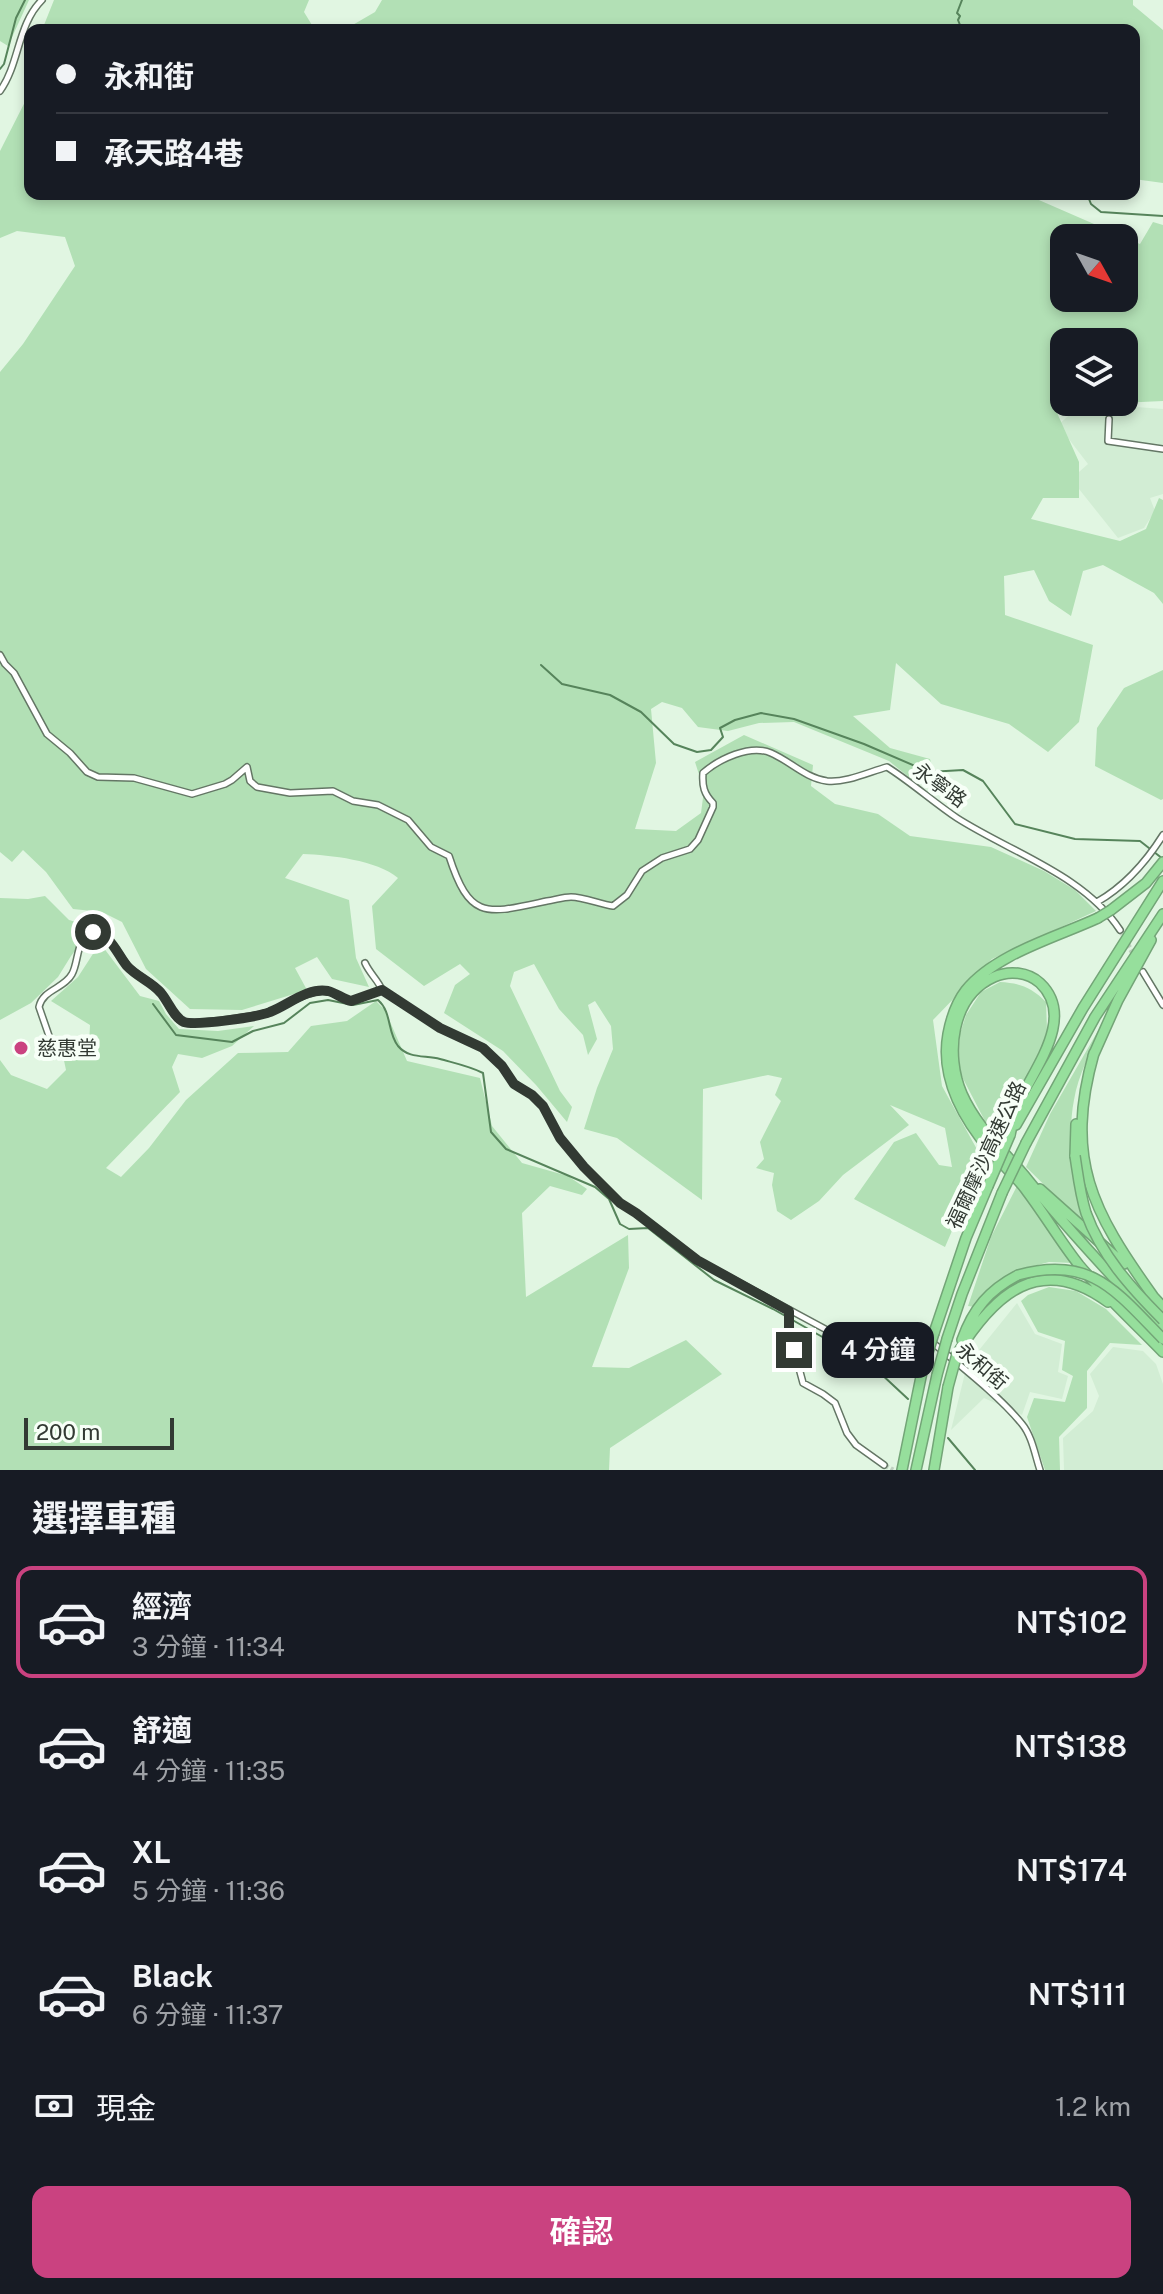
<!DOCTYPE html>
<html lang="zh-TW">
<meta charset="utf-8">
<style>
:root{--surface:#171b24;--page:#242831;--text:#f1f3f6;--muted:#9ea1a6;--line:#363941;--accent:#ca4280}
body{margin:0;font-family:"Public Sans","Noto Sans TC",sans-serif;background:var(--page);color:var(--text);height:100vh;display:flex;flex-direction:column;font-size:30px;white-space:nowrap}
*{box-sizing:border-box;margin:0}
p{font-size:26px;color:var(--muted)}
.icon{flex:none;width:44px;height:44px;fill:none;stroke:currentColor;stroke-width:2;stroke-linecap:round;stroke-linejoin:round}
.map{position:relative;height:1470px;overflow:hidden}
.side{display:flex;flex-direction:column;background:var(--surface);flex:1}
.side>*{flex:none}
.hud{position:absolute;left:24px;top:24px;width:1116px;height:176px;border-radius:16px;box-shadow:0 4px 12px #0003;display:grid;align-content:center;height:176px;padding:0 32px;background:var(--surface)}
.needle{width:52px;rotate:130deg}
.tools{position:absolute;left:1050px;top:224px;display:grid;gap:16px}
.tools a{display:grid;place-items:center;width:88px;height:88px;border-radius:16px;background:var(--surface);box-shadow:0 4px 12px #0003;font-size:40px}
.scale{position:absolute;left:24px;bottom:20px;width:150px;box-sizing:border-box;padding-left:8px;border:4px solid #323a33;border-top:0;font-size:22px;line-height:28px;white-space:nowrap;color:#323a33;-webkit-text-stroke:6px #f7fff7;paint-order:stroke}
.end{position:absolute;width:36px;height:36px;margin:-18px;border:10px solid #323a33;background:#fff;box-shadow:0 0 0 4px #fff}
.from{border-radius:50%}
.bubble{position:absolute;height:56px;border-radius:16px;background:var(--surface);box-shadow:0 4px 12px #0003;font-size:26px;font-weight:600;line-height:56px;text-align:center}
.hud b{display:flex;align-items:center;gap:28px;height:76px;font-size:30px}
.hud b+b{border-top:2px solid var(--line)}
.hud i{width:20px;height:20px;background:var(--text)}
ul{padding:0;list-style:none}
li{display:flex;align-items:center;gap:24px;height:112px;margin:0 16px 12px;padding:0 16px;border:4px solid transparent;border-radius:16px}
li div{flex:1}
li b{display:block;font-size:30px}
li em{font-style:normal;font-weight:600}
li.active{border-color:var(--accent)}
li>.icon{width:72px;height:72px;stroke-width:1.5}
h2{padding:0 32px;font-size:36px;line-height:96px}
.pay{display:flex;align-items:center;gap:20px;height:88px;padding:0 32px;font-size:30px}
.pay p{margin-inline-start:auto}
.cta{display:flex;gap:16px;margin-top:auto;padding:16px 32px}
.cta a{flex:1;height:92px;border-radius:16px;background:var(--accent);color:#fff;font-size:32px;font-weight:600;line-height:92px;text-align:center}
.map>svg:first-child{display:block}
.built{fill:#d2edd4}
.green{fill:#b2e0b5;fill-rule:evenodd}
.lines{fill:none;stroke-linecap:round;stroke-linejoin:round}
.stream{stroke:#56845b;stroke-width:2}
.minor-tunnel{stroke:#bed0bf;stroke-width:5;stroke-dasharray:5 2.5;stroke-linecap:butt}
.minor-casing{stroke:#647665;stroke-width:8}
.motorway-casing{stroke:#73a577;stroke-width:12}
.minor{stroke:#fff;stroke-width:5}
.motorway{stroke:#96df9c;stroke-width:9}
.motorway-bridge-casing{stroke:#73a577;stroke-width:12;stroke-linecap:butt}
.motorway-bridge{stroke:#96df9c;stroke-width:9}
.route{stroke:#323a33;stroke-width:10}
.poi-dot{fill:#ca4280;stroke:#f7fff7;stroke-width:3}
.labels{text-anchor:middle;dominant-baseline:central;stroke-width:8;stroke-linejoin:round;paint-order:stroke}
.street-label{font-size:20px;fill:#323a33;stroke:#f7fff7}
.poi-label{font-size:20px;fill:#323a33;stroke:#f7fff7;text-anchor:start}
</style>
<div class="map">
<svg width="1163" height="1470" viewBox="0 0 1163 1470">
<rect width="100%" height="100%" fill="#e1f6e2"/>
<path class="built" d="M1083,403L1163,409V494L1150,498L1155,511L1144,528L1118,538L1071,479L1088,464L1058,425Z
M1017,1303L1035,1334L1062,1344L1058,1372L1068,1376L1062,1399L1030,1392L1022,1415L984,1398L951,1430L967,1365Z
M1113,1347L1143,1351L1156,1364L1163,1384V1470H1064L1063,1438L1093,1411L1099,1396L1090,1374Z"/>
<path class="green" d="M0,0H29L8,46L0,41Z
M54,0H309L304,12L315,30H42Z
M382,0H1133V5L1163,30V183L1134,179V30H344L375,12Z
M30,92V194H1038L1032,197L1140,244L1153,222L1163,225V401L1054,406L1079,462V498H1043L1031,519L1120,541L1146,529L1159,498L1163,500V604L1154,593L1103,565L1083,571L1071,616L1049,601L1034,570L1004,576L1005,615L1093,645L1079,722L1048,752L1009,724L941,704L896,663L890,710L853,716L890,748L930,759L936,779L916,783L889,761L794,722L759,723L728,731L698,727L682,708L662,702L651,709L656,763L635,829L676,831L701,813L704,790L695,762L744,735L813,765L811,786L835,804L878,814L910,836L991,847L1044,871L1075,890L1096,911L992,959L933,1020L942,1086L979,1153L980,1166L945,1247L854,1199L894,1142L916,1133L939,1165L952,1167L945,1128L890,1105L909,1125L843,1175L819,1201L791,1220L777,1211L772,1185L774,1173L756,1168L764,1159L760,1142L781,1101L775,1095L782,1078L768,1075L703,1089L702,1200L617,1138L584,1129L597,1088L613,1049L611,1026L595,1001L588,1005L597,1039L588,1055L583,1035L559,1009L534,964L514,972L510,986L560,1091L572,1107L567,1122L536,1085L503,1051L444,1013L455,985L470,974L460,964L424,986L376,949L372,906L398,878C377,860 330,855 303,854L285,878L349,900L356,958L369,987L332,979L317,957L295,968L307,990L242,1010L190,1009L146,969L122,922L102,912L73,909L46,872L23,850L12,862L0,852V372L23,344L75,266L65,237L17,231L0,238V151ZM1064,238H1124V298H1064ZM1064,342H1124V402H1064Z
M1163,670V799L1161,800L1095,766L1097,728L1124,688Z
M45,896L69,920L93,927L71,956L58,977L31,1003L0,1020V898L28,899Z
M100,943L140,996L159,1001L166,1014L179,1029L218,1031L254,1026L232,1046L202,1058L178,1054L172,1067L180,1092L106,1168L121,1177L149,1148L186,1100L238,1053L288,1052L311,1026L347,1021L376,1001L385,1010L407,1061L480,1078L492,1126L522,1163L568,1176L587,1189L582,1195L550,1186L522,1213L526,1297L628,1235L629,1268L592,1367L629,1368L686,1340L722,1374L610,1448L609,1470H0V1060L11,1075L47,1089L66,1070L62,1051L75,1055L89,1045L90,1025L51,1001L78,977Z
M1000,982C1020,983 1032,988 1046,1002L1047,1030L1043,1047L1011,1110L996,1135L986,1123L958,1069V1040L966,1015L981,992Z
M1099,1029C1091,1053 1078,1075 1074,1100C1066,1140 1076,1186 1085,1225L1026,1167L1050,1114Z
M1018,1184L1073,1263L1049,1262L1019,1270L975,1307L968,1306L991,1237Z
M1049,1287L1076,1291L1106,1309L1142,1345L1110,1343L1087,1371V1408L1059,1437L1060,1470H1045L1027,1417L1034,1398L1065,1402L1073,1376L1062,1370L1065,1341L1038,1332L1021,1301L1028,1295Z"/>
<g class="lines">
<path class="stream" d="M962,30L958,20L960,16L957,13L962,0
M0,69L4,64L16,18L25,0
M1087,194L1091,204L1101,212L1163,216
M541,665L562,684L610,695L641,712L674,744L697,752L711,750L723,737L720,728L735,720L761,713L794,719L864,744L929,772L963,770L983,781L1015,824L1075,839L1140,841L1163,859
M153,1004L176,1035L232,1042L253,1031L284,1023L310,1003L328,1000L353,1005L378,1000C392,1012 387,1032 398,1046C409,1059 425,1055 440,1059C454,1063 469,1066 483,1073L491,1132L506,1149L595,1187L609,1199L620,1224L629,1229L648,1228L714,1280L773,1309L826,1339L879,1372L908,1399
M948,1438L975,1470"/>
<path class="minor-tunnel" d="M1120,930L1143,972
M884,1465L893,1470"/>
<defs>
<path id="minor" d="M0,91C20,63 17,25 42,0
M1109,419L1108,441L1163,449
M0,655L5,664L14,673L47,734L70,753L87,772L98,777L134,778L192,794L225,784L232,780L247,767L250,781L257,787L290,793L333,791L353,801L378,805L408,820L431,847L449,856C470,921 486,914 547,901C555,900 563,897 571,897C583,897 600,904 613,906L627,895L642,871L662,858L690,849L698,840L713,807V803C704,794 702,786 703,773C719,759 750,744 771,753C790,761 805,778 827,781C846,783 869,772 887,767C911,782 933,802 957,818C1012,853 1084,875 1120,930
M1097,902C1125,886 1146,862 1163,835
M365,963C370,974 378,980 382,990
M1143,972L1163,1005
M56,1056L39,1007C43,989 64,989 72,974C79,962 76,936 93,932C107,929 120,957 127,965C136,976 151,981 160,991C167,999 172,1016 181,1021C191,1026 260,1016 272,1011C289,1004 304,992 323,991C332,990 342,998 351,1001L382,990L440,1028L483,1048L502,1066L514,1084L532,1095L543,1106L560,1138L584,1167L620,1203L636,1213L697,1260L851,1343L910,1330L920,1332C951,1359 996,1392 1022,1424C1032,1436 1035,1455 1040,1470
M789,1311V1331L803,1383L823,1394L835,1403L847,1433L856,1445L884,1465"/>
<path id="motorway" d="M1111,910L1146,883L1163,862
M1098,918C1057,937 995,954 966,990C956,1003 951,1018 948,1034C940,1078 963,1118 990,1150C1001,1164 1016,1176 1026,1190C1045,1215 1060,1241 1079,1265C1105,1296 1135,1323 1163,1352
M1094,1053C1064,1159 1092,1211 1153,1296
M1093,1056L1118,1000L1151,940
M1016,1125L1083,1008L1163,881
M1010,1135C1013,1120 1017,1107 1023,1094C1039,1062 1074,1015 1040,983C1028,972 1009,970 994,977C951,996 945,1055 962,1094C977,1128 1005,1152 1028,1180C1070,1232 1117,1282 1163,1330
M1026,1143L1095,1017L1163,914
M1075,1156L1076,1124
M1040,1189L1124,1264
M1150,1293L1163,1307
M934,1333L966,1238L988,1186
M947,1339L962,1294L1002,1193
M962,1340C973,1309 989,1290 1018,1275
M957,1354C994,1294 1040,1252 1108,1302
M902,1470L922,1372
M916,1470L937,1375
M934,1470L948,1387"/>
</defs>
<use href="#minor" class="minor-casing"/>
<use href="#motorway" class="motorway-casing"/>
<use href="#minor" class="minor"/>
<use href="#motorway" class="motorway"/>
<defs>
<path id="motorway-bridge" d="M1098,918L1111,910
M1075,1156C1078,1175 1080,1194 1086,1213C1101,1255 1132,1289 1163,1320
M988,1186L1010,1135
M1002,1193L1026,1143
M1018,1275C1091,1255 1116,1291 1163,1339
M922,1372L934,1333
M937,1375L947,1339
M948,1387L957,1354"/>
</defs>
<use href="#motorway-bridge" class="motorway-bridge-casing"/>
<use href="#motorway-bridge" class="motorway-bridge"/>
</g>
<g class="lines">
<path class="route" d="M93,932C111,934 117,954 127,966C137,977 152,982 161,993C168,1001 174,1018 184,1022C196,1026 258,1017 270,1012C288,1005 308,987 328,991C336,993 343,999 351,1001L382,990L440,1028L483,1048L502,1066L514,1084L532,1095L543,1106L560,1138L584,1167L620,1203L636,1213L697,1260L789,1311V1331L794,1350"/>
</g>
<circle class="poi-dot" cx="21" cy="1048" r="8"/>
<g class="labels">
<g class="street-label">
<text transform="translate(940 785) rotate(36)">永寧路</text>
<text transform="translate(986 1155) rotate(-65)">福爾摩沙高速公路</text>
<text transform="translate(982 1366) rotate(41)">永和街</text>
</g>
<g class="poi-label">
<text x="37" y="1048">慈惠堂</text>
</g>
</g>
</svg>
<div class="tools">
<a><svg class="needle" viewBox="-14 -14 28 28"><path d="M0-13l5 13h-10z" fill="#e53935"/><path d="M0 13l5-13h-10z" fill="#9ea1a6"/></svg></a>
<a><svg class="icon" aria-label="layers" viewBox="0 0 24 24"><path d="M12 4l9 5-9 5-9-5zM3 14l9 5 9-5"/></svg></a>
</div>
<div class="scale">200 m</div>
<i class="end from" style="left:93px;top:932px"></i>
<i class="end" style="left:794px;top:1350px"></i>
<div class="bubble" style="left:822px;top:1322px;width:112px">4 分鐘</div>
<div class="hud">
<b><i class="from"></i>永和街</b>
<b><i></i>承天路4巷</b>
</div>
</div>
<section class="side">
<h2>選擇車種</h2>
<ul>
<li class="active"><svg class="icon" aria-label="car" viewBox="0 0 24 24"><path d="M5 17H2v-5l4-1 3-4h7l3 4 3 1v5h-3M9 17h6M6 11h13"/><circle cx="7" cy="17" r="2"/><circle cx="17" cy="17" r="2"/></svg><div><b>經濟</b><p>3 分鐘 · 11:34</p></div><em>NT$102</em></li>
<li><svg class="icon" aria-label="car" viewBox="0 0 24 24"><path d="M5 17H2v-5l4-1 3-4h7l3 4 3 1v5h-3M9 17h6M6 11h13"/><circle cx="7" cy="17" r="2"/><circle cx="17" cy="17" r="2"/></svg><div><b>舒適</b><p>4 分鐘 · 11:35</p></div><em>NT$138</em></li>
<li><svg class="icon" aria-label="car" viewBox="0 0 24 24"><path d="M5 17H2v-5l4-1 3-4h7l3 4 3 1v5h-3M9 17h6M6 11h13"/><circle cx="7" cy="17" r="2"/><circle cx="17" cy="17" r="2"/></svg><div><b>XL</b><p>5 分鐘 · 11:36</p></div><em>NT$174</em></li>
<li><svg class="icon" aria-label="car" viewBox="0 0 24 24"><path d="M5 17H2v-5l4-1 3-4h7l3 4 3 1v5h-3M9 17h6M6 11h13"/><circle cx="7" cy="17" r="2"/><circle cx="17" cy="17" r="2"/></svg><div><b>Black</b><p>6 分鐘 · 11:37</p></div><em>NT$111</em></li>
</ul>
<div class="pay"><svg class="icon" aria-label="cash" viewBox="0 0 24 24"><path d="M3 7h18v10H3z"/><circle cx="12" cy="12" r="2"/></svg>現金<p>1.2 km</p></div>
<div class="cta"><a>確認</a></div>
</section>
